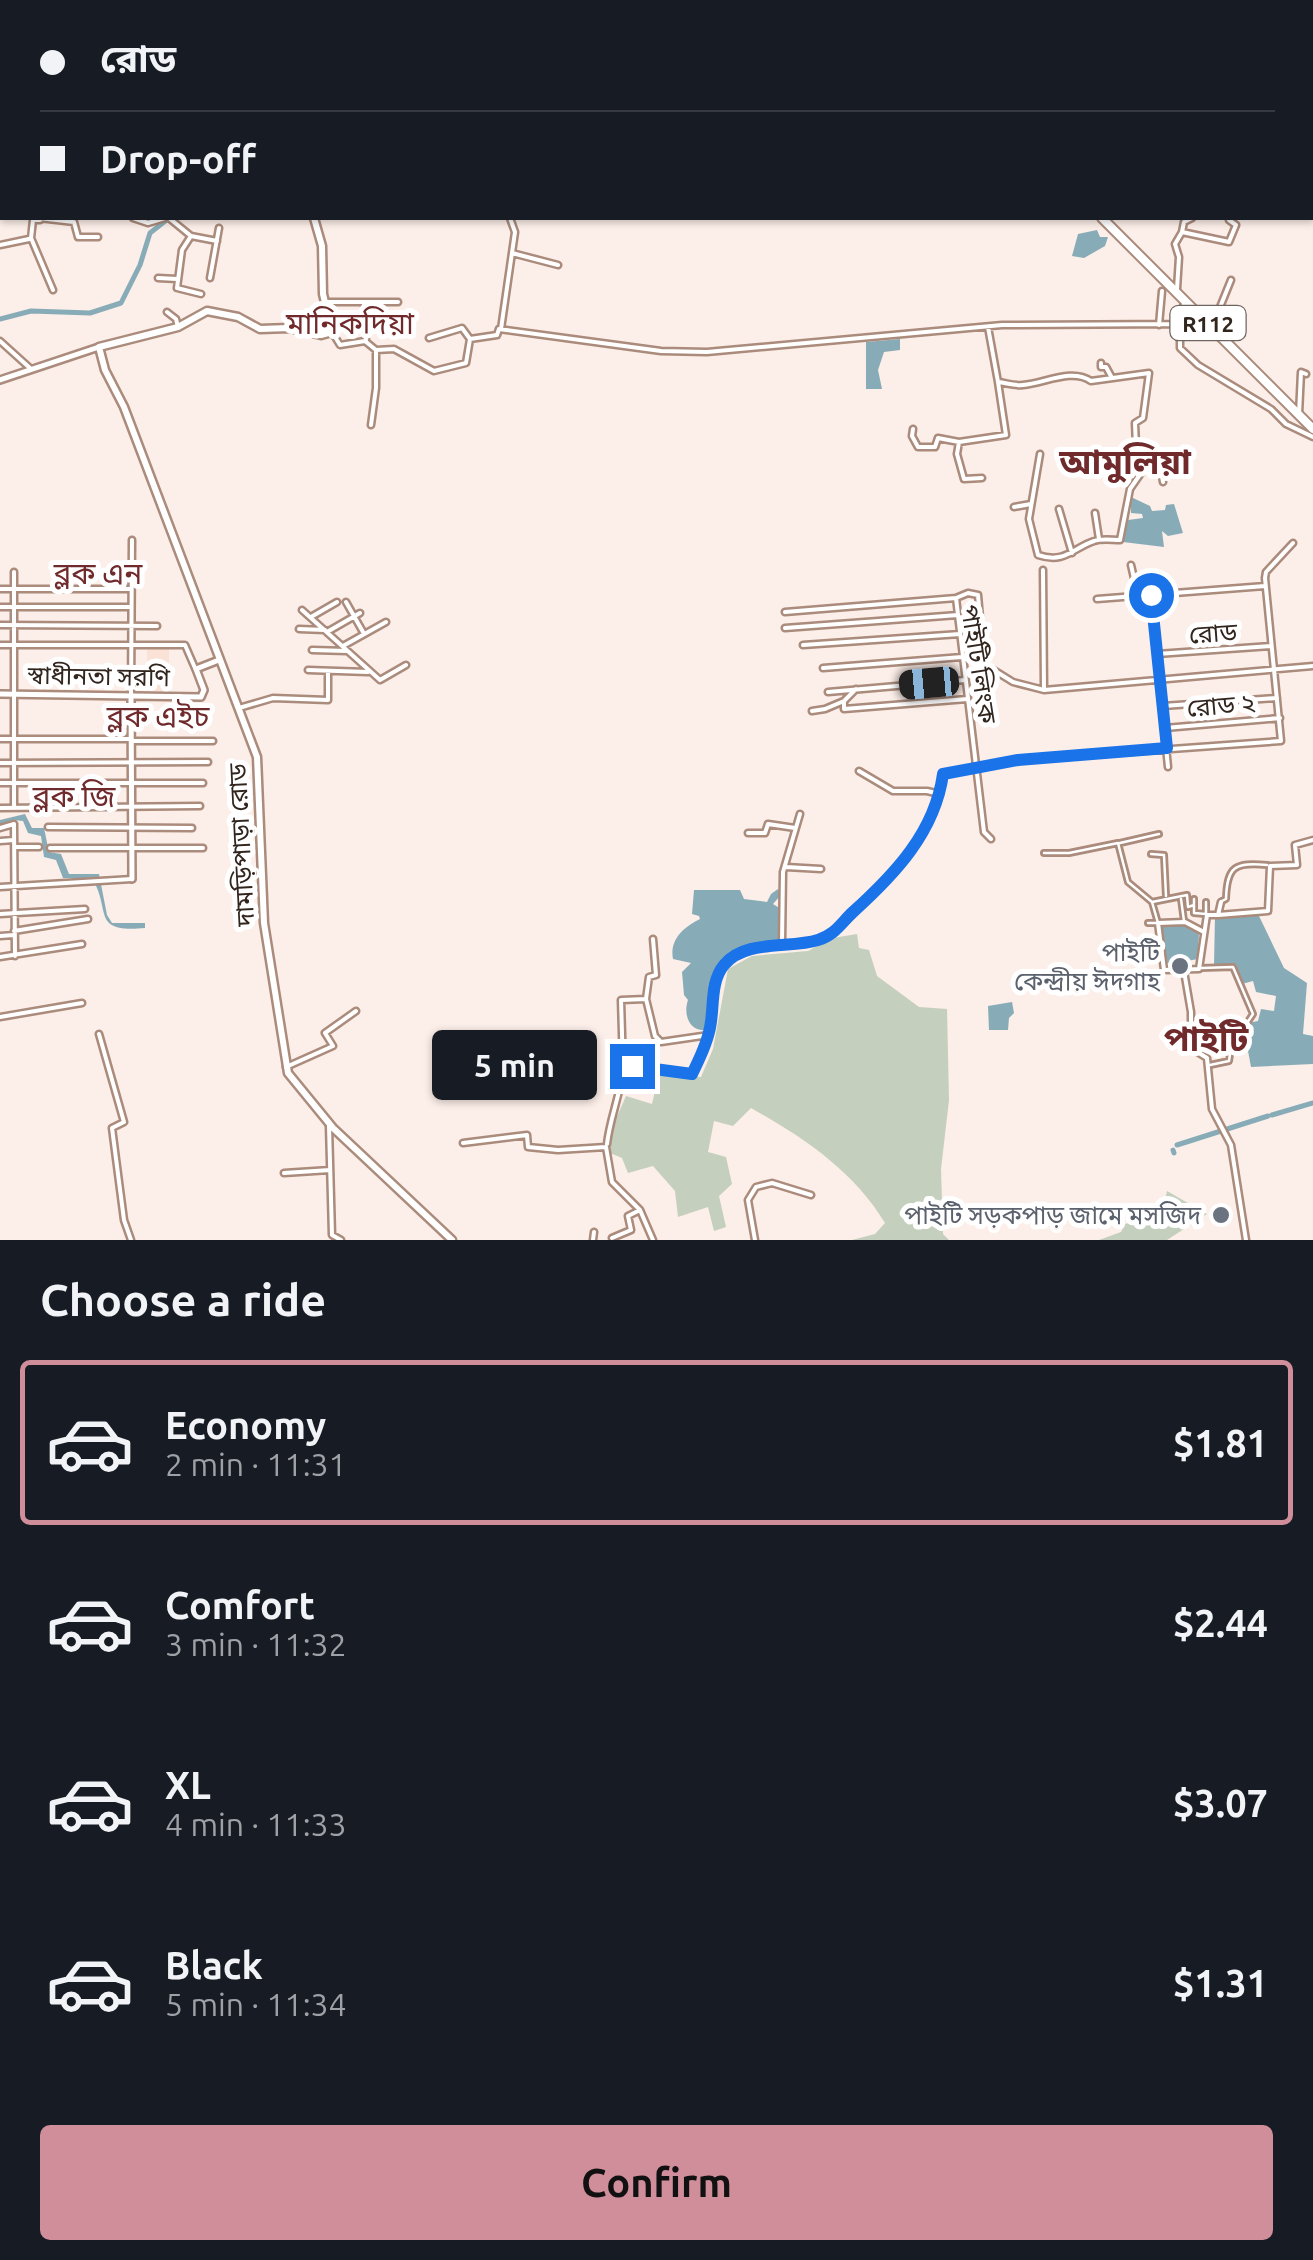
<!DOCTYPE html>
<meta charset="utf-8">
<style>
:root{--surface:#171b24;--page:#242831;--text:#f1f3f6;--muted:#9ea1a6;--line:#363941;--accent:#d08d9a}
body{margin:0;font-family:Ubuntu,"Noto Sans Bengali",sans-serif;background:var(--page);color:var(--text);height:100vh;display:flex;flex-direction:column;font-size:38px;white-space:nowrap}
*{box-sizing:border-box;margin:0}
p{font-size:32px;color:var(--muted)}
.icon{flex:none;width:55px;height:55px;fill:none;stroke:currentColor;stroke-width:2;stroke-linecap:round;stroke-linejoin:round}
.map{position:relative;height:1240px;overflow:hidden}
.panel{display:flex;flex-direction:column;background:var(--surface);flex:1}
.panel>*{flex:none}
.guide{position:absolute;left:0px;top:0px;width:1315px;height:220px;box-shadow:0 2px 8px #0004;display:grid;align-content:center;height:220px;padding:0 40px;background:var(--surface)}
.end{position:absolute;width:45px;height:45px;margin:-22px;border:12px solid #1a73e8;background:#fff;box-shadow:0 0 0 5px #fff}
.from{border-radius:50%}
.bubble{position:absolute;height:70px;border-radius:10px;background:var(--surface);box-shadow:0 2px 8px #0004;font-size:32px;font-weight:700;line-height:70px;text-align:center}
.car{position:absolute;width:30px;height:60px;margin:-30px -15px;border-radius:12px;box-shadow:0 0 8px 2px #0007;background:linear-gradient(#222 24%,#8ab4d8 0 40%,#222 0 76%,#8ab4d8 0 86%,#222 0)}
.guide b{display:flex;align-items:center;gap:35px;height:95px;font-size:38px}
.guide b+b{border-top:2px solid var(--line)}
.guide i{width:25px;height:25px;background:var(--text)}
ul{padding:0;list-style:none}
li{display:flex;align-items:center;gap:30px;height:165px;margin:0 20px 15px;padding:0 20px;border:5px solid transparent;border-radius:10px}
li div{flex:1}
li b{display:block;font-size:38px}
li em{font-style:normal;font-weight:700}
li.active{border-color:var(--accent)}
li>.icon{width:90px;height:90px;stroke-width:1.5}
h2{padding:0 40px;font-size:45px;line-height:120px}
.action{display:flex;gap:20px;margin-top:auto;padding:20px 40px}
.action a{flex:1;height:115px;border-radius:10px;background:var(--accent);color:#111;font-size:40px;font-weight:700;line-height:115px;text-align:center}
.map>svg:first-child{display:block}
.education{fill:#fae2d7}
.green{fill:#c4cfbd}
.water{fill:#88acb7}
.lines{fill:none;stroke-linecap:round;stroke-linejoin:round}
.canal{stroke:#88acb7;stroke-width:5}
.pedestrian-casing{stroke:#aa8b7c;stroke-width:8}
.minor-casing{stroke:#aa8b7c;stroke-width:9}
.tertiary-casing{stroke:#aa8b7c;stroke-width:10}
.secondary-casing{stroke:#aa8b7c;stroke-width:11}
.primary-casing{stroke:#aa8b7c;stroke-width:12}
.pedestrian{stroke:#fff;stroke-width:2.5}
.minor{stroke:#fff;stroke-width:4}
.tertiary{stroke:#fff;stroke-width:5}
.secondary{stroke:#fff;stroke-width:6}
.primary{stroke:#fff;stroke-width:8}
.route{stroke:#1a73e8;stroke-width:12}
.worship-dot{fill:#6b7280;stroke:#fff;stroke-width:4}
.labels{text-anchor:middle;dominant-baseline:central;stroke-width:10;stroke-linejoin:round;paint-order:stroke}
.shield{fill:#fff;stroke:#6f6662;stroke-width:2.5}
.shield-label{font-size:22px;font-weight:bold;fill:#31251e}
.street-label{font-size:25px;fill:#31251e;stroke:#fff}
.worship-label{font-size:25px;fill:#5b616d;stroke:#fff;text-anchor:end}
.quarter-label{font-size:30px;fill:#702a2c;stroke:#fff}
.district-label{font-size:35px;font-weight:bold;fill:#702a2c;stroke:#fff}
</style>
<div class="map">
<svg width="1313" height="1240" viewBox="0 0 1313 1240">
<rect width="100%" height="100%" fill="#fceee8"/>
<path class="education" d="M147,646H169V691H147Z"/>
<path class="green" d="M857,934L859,948L869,950L877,976L919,1007L947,1009L949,1100L941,1169L943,1234L949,1240H852L875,1234L885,1223C854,1171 803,1137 751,1108L733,1126L714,1121L708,1152L726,1157L732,1184L719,1196L726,1227L714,1231L708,1207L678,1217L675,1191L653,1166L628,1173L622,1158L610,1153L612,1128L626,1096L652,1104L659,1074L701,1077L713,1049L728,969L752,956L808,951L833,938Z
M1167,1191L1207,1214L1167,1240H1099L1121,1232L1125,1224L1162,1213Z"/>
<path class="water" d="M1097,230L1100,237H1108L1105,246L1084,258L1072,256L1078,234Z
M900,339V350L884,352L878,370L882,389H866V342Z
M1131,497L1150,506L1152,511L1165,510L1166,505L1174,504L1183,533L1168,536L1162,531L1164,547L1123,542L1128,520L1143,518L1142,514L1131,513Z
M25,814L32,828H44L49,852L61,854L69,874H99L107,915L112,923H145V928C90,933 112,911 92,878H63L56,860L44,857L41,836L28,833L23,821L13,820L0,825V820Z
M778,889L780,896L773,904L781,909L778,942L737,953L717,972L706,1030C689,1032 683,1014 688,1000L684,995L682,972L691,963L673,959C669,938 686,926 700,919L699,916L692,914L694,890H740L744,899L767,902L771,894Z
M1215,916H1259L1284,968L1307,983L1303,1034L1313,1036V1064L1251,1067L1246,1040L1248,1023L1258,1021L1261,1009L1274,1011L1276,996L1256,992L1253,981L1242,984L1236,965H1214Z
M1184,925L1199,931L1198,959L1170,964L1162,961L1160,926Z
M1012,1002L1014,1013L1009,1018L1008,1030H989L988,1006Z"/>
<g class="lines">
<path class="canal" d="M308,2L310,0
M0,319L31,311L90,313L121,303L140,265L150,233L169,218
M1272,1115L1313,1103
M1177,1145L1268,1116
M1173,1150L1174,1153"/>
<defs>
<path id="pedestrian" d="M1120,843L1159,834
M1044,853H1069L1118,843L1128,882L1152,902
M1151,854L1164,855L1166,896
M1181,899L1184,921
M1194,899V913L1206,914
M1222,901L1226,899C1227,866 1235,862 1267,865
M1206,902V914
M1148,923H1158L1152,902L1187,895L1188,907L1194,905
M1201,968L1233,967L1253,1014L1241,1032L1233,1034L1229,1061L1210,1065"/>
<path id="minor" d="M48,0L50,2
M118,0V2
M150,0L151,2
M181,0V2
M391,0L392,2
M421,0V2
M342,2V0
M1189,2L1194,0
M0,38L2,43
M0,166L2,169
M39,218L74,222L78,237H98
M133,218L148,223L165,218
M169,218L191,236L217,241
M40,220H33L31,238L53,290
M1182,232L1184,222L1192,218
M191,236L182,250L177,288L201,294
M0,245L29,239
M512,253L558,265
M158,278L177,279
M210,278L219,228
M1177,289L1179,257L1175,244L1182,232L1229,242L1236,225L1229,220
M325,302H398
M364,302L366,342
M167,312L176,319L178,327
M1180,324V348L1198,365L1271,409L1286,424L1313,437
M1159,325L1162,291
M988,327L998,382C1007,383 1014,386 1023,385C1045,383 1072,368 1091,381L1149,373L1143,418L1135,423L1136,446L1145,448L1146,466L1130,489L1120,540C1112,540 1102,538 1094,541C1073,548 1065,564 1038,555L1029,519L1040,454
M1212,327L1231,280
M501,329L515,232L510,218
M1181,329L1203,328
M332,332L340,345L365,341L376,350V388L371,425
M429,338L462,328L470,339L497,335L499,329L661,351L707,352L1002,325L1178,324L1184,304
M0,341L31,369
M376,350L394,349L434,371L466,363L470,339
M1101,363V367H1106L1112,378
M1299,414L1301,372L1306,374
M913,429L912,436L918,447H935L938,438L959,442L1006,435L998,382
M959,442L957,454L964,479L982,478
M1146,466L1160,465L1163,482
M1014,507L1031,504
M1059,509L1072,553
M1095,513L1099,539
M1131,565L1138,596
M1043,570L1044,690
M14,572V808
M0,589H131
M1151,595L1168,767
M956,598L968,593L978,595L984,664L1013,682L1044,690L1313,666
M1097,599L1265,586
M346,602L363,632
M0,607H131
M302,610L380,680L406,665
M785,612L956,598L984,832L991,839
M311,617L337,602
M0,625L157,626
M785,628L958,615
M299,629L325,630
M327,632L360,613
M0,645H185L195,668
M803,645L960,634
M343,646L386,622
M312,650L347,651
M1157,654L1271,646
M823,668L962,657L982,663
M308,670L368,672
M856,689L844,701V709L967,699
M828,692L965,680
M131,696L132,540
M1163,706L1277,698
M239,708L273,698L328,700V671
M812,711L825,709L844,701
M1165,728L1280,718
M0,739H130
M133,741H213
M0,763L208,762
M859,771L893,791H927L940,794
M0,783H203
M0,808L200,806
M48,827L192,828
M0,828L14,824L15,956
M748,833H765L768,824L795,828
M0,841L14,840
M14,847H39
M50,848H203
M786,867L821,869
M0,887L132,879
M0,914L85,909
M1218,915L1268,911L1270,866L1297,865L1295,845L1313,840
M14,931L88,919
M1202,931L1185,922L1158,923L1164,970L1199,969L1207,915H1218L1221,902
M0,936L14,935
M653,939L656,975L649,977L646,999L621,1000L623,1067L692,1074C698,1062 706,1045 709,1032C715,1011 708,983 723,965C745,939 790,949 818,940C835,935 841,923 853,912C895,874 935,832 943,774L1019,760L1281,741L1265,578L1266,572L1293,543
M782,943L783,872L800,814
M0,957L82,944
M1184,971L1191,1012V1048L1207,1058L1212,1109L1231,1145L1246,1240
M646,999L655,1036L661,1042L709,1035
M0,1017L82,1003
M99,1034L124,1122L112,1128L124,1220L131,1240
M286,1067L333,1046L325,1033L356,1011
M329,1126L332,1235L341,1240
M463,1143L527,1135L528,1147L558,1150L606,1147L612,1182L640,1210L653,1240
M607,1144C610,1117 621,1094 623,1067
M284,1173L330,1170
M612,1238L631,1230L628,1216L640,1210
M593,1240L594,1232
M755,1240L748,1200L756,1187L772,1183L811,1195"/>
<path id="tertiary" d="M244,0L251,2
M0,380L99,347
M0,694L201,697L204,690L196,669L219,660
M131,696L132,879"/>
<path id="secondary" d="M557,2L578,0
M314,218L322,246L323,294L332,332L321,335L289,328L260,329L238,317L207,311L178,327L99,347L105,370L124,407L257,757L264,923L288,1073L333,1128L452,1240"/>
<path id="primary" d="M874,0L877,2
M1102,218L1313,429"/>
</defs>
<use href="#pedestrian" class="pedestrian-casing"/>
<use href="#minor" class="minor-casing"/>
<use href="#tertiary" class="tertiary-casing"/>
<use href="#secondary" class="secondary-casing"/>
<use href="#primary" class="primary-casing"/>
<use href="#pedestrian" class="pedestrian"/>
<use href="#minor" class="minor"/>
<use href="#tertiary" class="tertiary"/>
<use href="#secondary" class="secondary"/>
<use href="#primary" class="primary"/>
</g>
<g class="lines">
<path class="route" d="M632,1066L692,1074C698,1062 706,1045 709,1032C715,1011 709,983 724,965C745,939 790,949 818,940C835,935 841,923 853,912C895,874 935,832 943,774L1018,760L1167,748L1151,595"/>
</g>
<g class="worship-dot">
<circle cx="1180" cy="966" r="10"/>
<circle cx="1221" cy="1215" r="10"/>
</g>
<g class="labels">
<rect class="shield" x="1170.5" y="306" width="75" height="34" rx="8"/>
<g class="shield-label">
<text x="1208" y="323">R112</text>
</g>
<g class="street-label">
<text transform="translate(1213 633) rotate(-4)">রোড</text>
<text transform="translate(979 664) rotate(81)">পাইটি লিংক</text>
<text transform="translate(99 676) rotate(1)">স্বাধীনতা সরণি</text>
<text transform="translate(1221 705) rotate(-5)">রোড ২</text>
<text transform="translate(241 845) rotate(-93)">দামড়িপাড়া রোড</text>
</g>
<g class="worship-label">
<text x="1160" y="952">পাইটি<tspan x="1160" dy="29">কেন্দ্রীয় ঈদগাহ</tspan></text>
<text x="1201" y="1215">পাইটি সড়কপাড় জামে মসজিদ</text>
</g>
<g class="quarter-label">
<text x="350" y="323">মানিকদিয়া</text>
<text x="98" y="573">ব্লক এন</text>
<text x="158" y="716">ব্লক এইচ</text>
<text x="74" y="796">ব্লক জি</text>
</g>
<g class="district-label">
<text x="1125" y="461">আমুলিয়া</text>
<text x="1206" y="1038">পাইটি</text>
</g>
</g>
</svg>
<i class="end from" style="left:1151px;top:595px"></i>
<i class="end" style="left:632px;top:1066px"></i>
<div class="bubble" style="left:432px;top:1030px;width:165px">5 min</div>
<i class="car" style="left:929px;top:683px;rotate:265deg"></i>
<div class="guide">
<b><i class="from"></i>রোড</b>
<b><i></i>Drop-off</b>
</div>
</div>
<section class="panel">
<h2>Choose a ride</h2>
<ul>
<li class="active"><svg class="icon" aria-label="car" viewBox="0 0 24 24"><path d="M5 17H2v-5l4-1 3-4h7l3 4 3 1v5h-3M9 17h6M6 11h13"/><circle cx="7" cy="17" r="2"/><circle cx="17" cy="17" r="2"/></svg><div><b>Economy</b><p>2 min · 11:31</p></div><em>$1.81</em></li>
<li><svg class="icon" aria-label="car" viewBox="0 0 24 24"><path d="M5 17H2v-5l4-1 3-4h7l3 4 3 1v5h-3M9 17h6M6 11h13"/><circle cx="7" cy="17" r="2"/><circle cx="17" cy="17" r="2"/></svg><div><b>Comfort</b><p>3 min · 11:32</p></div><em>$2.44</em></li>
<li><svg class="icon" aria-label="car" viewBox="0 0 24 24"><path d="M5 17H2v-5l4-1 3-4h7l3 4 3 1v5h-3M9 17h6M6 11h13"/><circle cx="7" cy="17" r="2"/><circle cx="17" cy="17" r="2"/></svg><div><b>XL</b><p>4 min · 11:33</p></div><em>$3.07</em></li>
<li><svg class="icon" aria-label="car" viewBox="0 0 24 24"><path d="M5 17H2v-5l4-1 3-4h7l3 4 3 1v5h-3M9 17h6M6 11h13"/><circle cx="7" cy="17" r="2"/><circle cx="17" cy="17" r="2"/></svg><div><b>Black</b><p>5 min · 11:34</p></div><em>$1.31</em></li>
</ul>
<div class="action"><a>Confirm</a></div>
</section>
